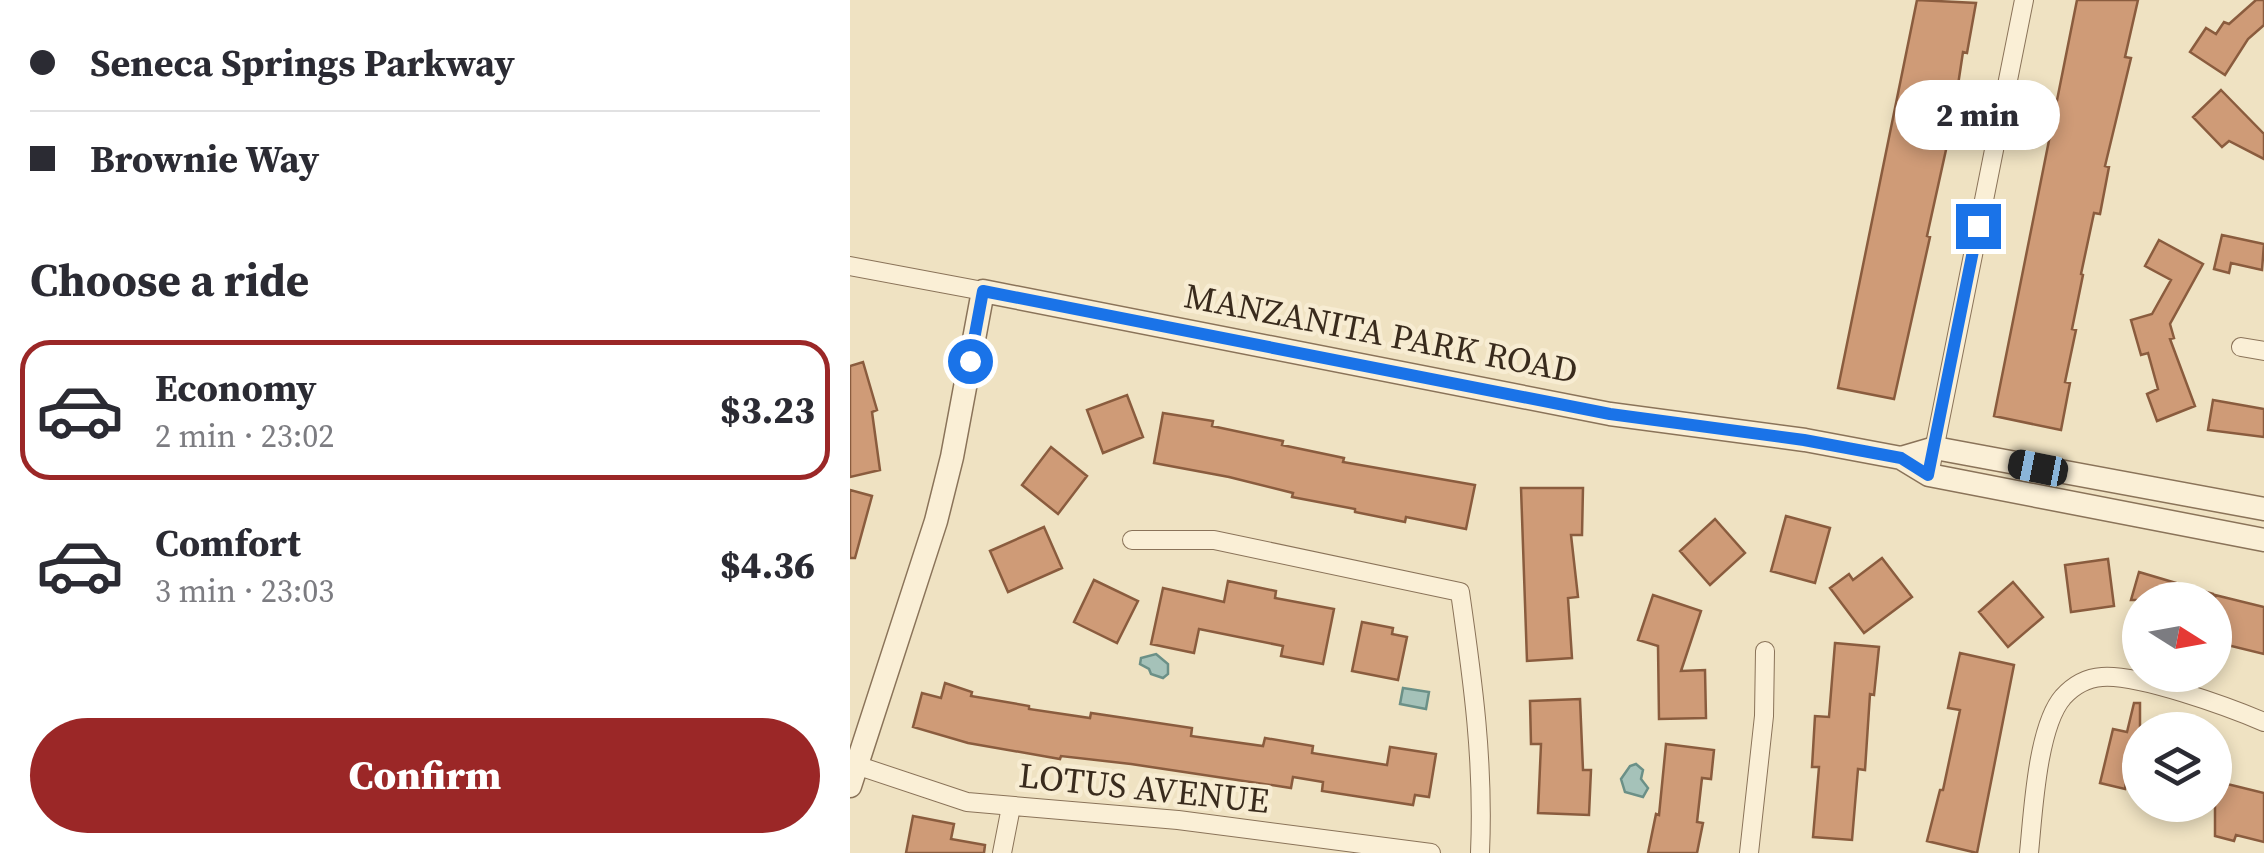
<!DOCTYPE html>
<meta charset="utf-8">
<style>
:root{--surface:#fff;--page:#f2f2f3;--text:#2b2b33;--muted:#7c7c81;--line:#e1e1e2;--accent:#9b2727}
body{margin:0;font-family:"Source Serif 4",serif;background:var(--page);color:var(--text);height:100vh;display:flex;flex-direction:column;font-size:38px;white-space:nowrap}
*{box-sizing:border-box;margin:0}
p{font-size:32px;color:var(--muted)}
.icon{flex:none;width:55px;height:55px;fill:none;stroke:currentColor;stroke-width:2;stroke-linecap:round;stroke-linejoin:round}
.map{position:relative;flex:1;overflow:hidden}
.panel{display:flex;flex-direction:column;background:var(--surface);width:850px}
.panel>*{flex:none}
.top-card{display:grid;align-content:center;height:220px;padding:0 30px;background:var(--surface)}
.needle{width:65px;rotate:101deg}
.buttons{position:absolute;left:1272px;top:582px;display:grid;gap:20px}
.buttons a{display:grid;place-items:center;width:110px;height:110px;border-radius:50%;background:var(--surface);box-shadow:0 5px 15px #0003;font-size:50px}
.end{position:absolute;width:45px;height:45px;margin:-22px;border:12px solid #1a73e8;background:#fff;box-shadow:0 0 0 5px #fff}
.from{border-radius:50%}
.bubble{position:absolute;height:70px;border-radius:35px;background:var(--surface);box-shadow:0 5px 15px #0003;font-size:32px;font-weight:800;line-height:70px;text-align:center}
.car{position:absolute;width:30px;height:60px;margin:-30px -15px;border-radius:12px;box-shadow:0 0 8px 2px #0007;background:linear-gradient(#222 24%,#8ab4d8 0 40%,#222 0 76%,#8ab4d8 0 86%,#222 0)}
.top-card b{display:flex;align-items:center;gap:35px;height:95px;font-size:38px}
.top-card b+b{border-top:2px solid var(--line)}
.top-card i{width:25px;height:25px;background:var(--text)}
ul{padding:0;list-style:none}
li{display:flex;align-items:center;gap:30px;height:140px;margin:0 20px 15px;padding:0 10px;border:5px solid transparent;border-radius:30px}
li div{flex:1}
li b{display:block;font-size:38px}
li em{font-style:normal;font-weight:800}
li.on{border-color:var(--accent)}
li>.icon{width:90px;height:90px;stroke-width:1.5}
h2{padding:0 30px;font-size:45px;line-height:120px}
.action{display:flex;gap:20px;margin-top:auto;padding:20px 30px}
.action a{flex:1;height:115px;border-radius:60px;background:var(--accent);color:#fff;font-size:40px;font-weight:800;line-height:115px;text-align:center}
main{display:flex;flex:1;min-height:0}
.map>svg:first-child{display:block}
.water{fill:#a5c2b9;stroke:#6b9087;stroke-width:2.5}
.building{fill:#cf9b77;stroke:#8a5c3e;stroke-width:2.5}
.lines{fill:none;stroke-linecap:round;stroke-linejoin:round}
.minor-casing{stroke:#8a7359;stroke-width:20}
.tertiary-casing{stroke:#8a7359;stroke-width:25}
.minor{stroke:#faefd6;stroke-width:18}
.tertiary{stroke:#faefd6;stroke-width:22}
.route{stroke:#1a73e8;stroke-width:12}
.labels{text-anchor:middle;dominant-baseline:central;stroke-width:9;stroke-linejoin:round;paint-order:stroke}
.street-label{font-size:35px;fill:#392b1d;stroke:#f7ecd2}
</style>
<main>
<section class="panel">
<div class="top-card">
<b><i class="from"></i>Seneca Springs Parkway</b>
<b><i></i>Brownie Way</b>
</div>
<h2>Choose a ride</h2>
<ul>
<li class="on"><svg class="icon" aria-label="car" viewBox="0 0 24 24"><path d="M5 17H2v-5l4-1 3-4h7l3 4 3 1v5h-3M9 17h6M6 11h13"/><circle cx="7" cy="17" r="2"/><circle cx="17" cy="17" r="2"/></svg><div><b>Economy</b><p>2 min · 23:02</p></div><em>$3.23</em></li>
<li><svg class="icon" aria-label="car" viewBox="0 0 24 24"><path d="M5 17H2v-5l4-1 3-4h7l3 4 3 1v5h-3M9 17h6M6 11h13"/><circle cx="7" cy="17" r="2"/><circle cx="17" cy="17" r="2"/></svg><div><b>Comfort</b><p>3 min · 23:03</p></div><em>$4.36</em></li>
</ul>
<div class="action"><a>Confirm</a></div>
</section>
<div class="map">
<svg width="1414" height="853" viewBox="0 0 1414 853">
<rect width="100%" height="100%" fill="#efe2c2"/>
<path class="water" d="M306,654L318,664V674L313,678L301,674L299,669L290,664L291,658Z
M553,688L579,692L576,709L550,704Z
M786,764L793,770L791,779L798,788L793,797L775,792L771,779L780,766Z"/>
<path class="building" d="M1067,0L1126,3L1117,53L1113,52L1103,118L1077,236L1080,237L1044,399L988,388Z
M1227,0H1288L1275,57L1281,58L1255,166L1259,167L1250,214L1244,213L1231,274L1233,275L1222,329L1226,330L1215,382L1220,383L1211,430L1144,416Z
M1406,0H1414V25L1398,39L1375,75L1340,52L1356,28L1366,34L1374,22L1379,24Z
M1371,90L1414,134V159L1379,141L1372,147L1343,117Z
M1372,235L1414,244L1412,270L1381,263L1379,273L1364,269Z
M1309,240L1353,264L1320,324L1324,338L1320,339L1345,406L1307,421L1297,394L1308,389L1298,353L1291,355L1281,320L1302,314L1321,280L1295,266Z
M13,362L27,410L22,412L30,470L0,477V366Z
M277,395L293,437L253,453L237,410Z
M1363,400L1414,409V437L1358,430Z
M313,413L363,421L362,426L433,441L432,445L494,458L493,462L625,485L616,529L556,517L555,522L505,512V509L442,497L443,493L379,477L304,463Z
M201,447L237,476L208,514L172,485Z
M671,488H733L732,535H721L728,597L718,598L722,658L677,661Z
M0,490L22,496L5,558H0Z
M936,516L980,528L965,583L921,571Z
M865,519L895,553L860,585L830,551Z
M194,527L212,568L158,592L140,551Z
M1032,558L1062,597L1014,633L980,588L999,574L1003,580Z
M1258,559L1264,606L1221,612L1215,565Z
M1289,572L1363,594L1362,600H1281Z
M244,580L288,601L267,643L224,622Z
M378,581L426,591L425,598L484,609L473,664L431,656L433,646L349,629L344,653L301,644L313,588L374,602Z
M1163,582L1193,617L1158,647L1129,612Z
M803,595L851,611L831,671L855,670L856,718L809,719L808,646L788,640Z
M1365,595L1414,607V654L1365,642Z
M512,622L543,628L542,634L557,637L548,680L502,671Z
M985,643L1029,647L1024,695L1020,694L1015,770L1008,769L1002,840L963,837L969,767H962L965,716L979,717Z
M1110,653L1164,665L1127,853L1077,841L1090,790H1093L1110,710L1098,708Z
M95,683L122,692L121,696L179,706V709L240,718L241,713L342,728L341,736L413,746L415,738L463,746L462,753L537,765L540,747L586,754L579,797L565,795L563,805L472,791L473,782L443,777L441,788L281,764L211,756L210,759L118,743L63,727L72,693L91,698Z
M730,699L733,770H741L739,815L688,813L691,744H681L680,701Z
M1284,703H1290V779L1277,776L1275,789L1250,783L1263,729L1277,732Z
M816,744L864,750L861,779L852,778L847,822L853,823L847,853H798L806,814L809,815Z
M1365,781L1414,793V842L1386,835L1384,841L1365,836Z
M63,816L104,824L101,839L135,845L134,853H56Z"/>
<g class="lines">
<defs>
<path id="minor" d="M0,266L133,291
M1391,347L1414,351
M1079,475L1174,0
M282,540H364L610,592C623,682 634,762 630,853
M0,763L117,802L328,820L581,853
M152,853L161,807
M899,853L914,716L915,651
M1179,853C1183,814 1187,727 1213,697C1223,686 1237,678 1252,677C1288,674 1379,707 1414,722"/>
<path id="tertiary" d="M1051,458L1085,448L1414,509
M0,786L86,521L102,457L133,291L760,414L955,440L1051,458L1079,475L1414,540"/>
</defs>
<use href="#minor" class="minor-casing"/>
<use href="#tertiary" class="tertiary-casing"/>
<use href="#minor" class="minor"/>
<use href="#tertiary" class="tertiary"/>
</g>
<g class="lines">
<path class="route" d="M120,361L133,291L760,414L954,440L1051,458L1078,475L1128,226"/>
</g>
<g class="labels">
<g class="street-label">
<text transform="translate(531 333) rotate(11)">MANZANITA PARK ROAD</text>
<text transform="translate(294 788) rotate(6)">LOTUS AVENUE</text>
</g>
</g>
</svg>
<div class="buttons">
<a><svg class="needle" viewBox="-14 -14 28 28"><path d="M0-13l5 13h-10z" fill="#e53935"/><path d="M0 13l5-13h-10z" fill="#7c7c81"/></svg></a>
<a><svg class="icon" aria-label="layers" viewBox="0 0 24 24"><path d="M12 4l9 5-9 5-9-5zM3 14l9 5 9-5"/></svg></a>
</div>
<i class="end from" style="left:120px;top:361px"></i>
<i class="end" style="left:1128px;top:226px"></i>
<div class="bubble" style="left:1045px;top:80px;width:165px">2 min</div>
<i class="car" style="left:1188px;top:468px;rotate:281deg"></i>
</div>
</main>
